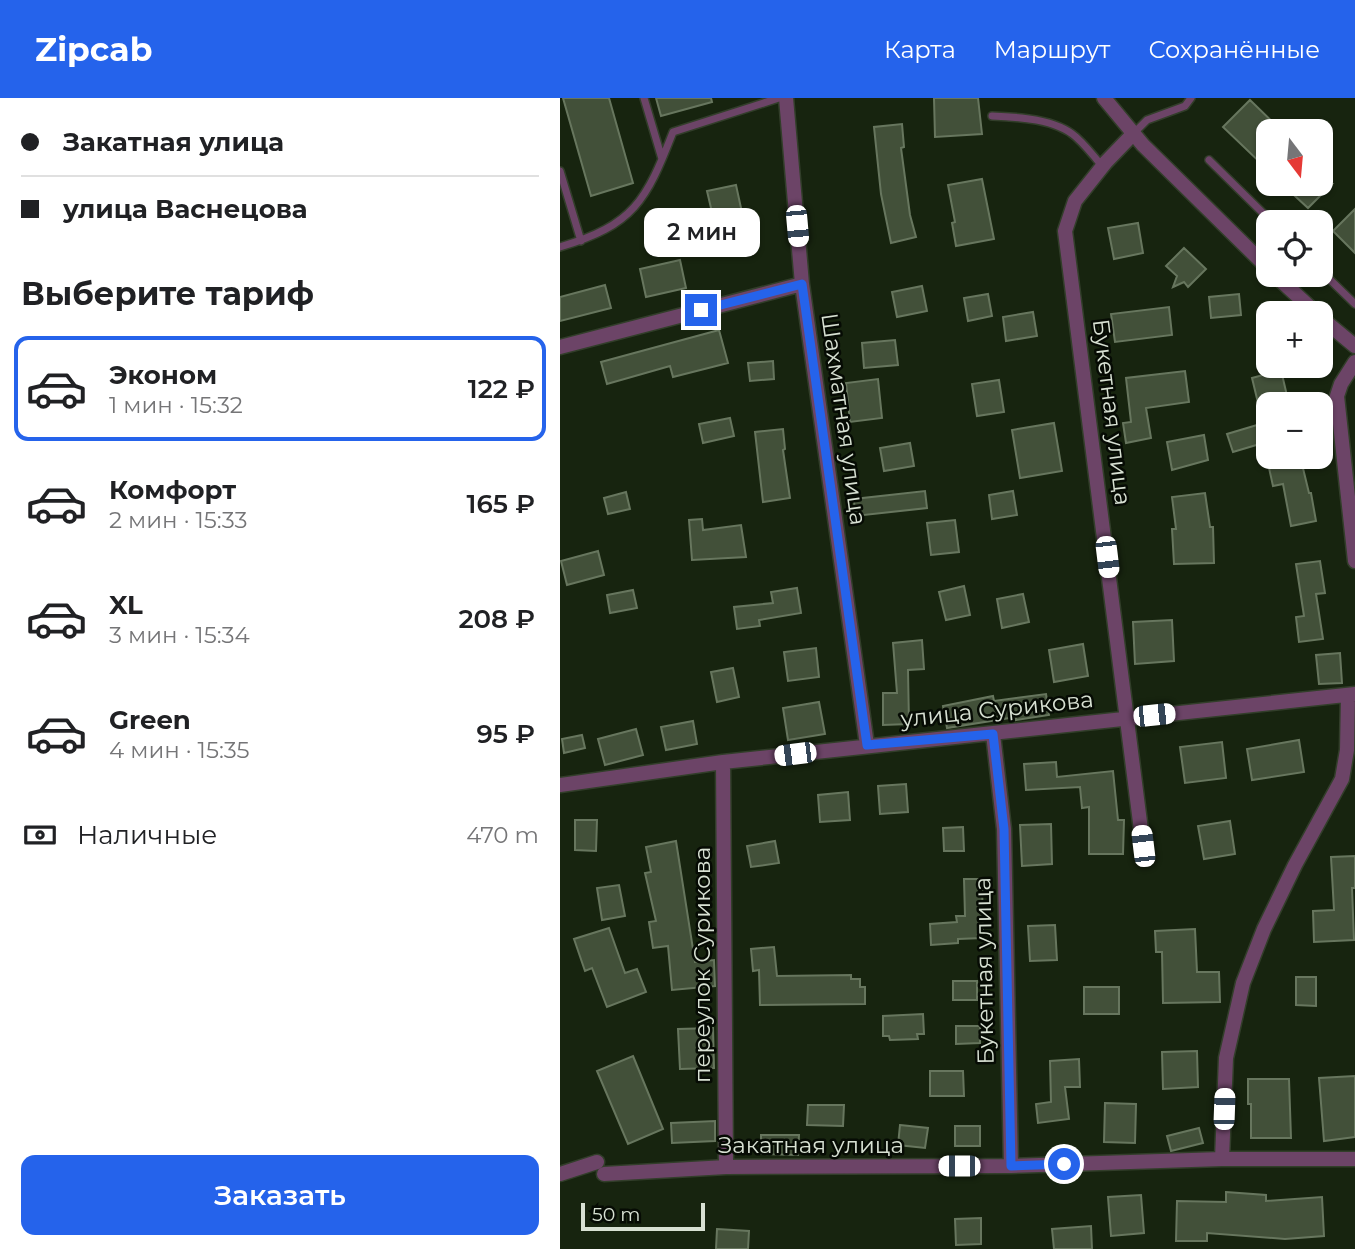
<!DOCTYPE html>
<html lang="ru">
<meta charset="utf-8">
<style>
:root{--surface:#fff;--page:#f6f6f6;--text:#202124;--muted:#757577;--line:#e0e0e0;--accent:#2563eb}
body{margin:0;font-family:Montserrat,sans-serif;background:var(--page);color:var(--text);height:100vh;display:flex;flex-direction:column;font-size:26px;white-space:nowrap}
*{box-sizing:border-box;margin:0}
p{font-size:23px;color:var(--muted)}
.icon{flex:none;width:38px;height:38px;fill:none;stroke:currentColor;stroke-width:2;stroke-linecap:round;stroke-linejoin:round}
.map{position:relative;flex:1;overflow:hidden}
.details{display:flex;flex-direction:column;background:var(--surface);width:560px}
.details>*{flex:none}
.top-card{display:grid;align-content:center;height:154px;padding:0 21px;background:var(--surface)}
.needle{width:46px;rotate:164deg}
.tools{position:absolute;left:696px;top:21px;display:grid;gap:14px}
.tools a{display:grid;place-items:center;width:77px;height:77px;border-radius:14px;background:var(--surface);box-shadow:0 2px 5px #0004;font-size:35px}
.scale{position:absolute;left:21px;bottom:18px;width:124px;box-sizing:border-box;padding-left:7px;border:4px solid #d8e1d3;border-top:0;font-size:19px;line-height:24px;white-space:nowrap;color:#d8e1d3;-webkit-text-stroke:5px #060b04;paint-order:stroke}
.end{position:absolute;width:32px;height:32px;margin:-16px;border:9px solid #2563eb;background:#fff;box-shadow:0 0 0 4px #fff}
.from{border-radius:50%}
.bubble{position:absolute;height:49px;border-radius:14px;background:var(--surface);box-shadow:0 2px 5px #0004;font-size:23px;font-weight:600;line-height:49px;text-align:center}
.car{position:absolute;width:21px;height:42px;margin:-21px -10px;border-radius:9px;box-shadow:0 0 5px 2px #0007;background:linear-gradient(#fff 24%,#345 0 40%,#fff 0 76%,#345 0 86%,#fff 0)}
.top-card b{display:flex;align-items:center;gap:24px;height:66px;font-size:26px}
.top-card b+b{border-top:2px solid var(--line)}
.top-card i{width:18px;height:18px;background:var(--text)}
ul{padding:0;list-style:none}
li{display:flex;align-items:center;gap:21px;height:105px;margin:0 14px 10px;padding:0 7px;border:4px solid transparent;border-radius:14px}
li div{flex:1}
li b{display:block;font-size:26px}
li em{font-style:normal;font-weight:600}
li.current{border-color:var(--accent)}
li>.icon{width:63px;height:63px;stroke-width:1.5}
h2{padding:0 21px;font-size:32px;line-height:84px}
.pay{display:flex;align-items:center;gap:18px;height:77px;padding:0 21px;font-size:26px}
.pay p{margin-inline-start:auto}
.button{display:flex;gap:14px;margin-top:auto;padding:14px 21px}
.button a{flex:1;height:80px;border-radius:14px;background:var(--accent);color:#fff;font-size:28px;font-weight:600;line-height:80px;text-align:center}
header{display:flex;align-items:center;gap:42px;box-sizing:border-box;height:98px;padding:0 35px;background:var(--accent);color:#fff}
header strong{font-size:33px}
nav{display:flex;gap:38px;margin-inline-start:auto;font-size:24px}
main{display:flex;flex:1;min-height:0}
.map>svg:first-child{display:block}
.building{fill:#425039;stroke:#67765e;stroke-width:2}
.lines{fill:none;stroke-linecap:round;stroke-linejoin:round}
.service-casing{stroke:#323e2a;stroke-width:10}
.minor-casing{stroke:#323e2a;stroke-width:17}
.service{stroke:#6c4467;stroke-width:7}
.minor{stroke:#6c4467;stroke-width:14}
.route{stroke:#2563eb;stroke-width:9}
.labels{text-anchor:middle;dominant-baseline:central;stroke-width:5;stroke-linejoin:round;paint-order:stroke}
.street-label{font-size:23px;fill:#d8e1d3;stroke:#060b04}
</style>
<header>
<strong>Zipcab</strong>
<nav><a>Карта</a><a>Маршрут</a><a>Сохранённые</a></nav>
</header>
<main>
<section class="details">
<div class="top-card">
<b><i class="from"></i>Закатная улица</b>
<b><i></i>улица Васнецова</b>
</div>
<h2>Выберите тариф</h2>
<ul>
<li class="current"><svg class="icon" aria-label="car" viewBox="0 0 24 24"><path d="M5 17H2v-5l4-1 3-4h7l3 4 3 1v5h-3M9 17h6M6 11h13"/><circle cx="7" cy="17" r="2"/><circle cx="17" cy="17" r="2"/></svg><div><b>Эконом</b><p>1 мин · 15:32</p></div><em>122 ₽</em></li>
<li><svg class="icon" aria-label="car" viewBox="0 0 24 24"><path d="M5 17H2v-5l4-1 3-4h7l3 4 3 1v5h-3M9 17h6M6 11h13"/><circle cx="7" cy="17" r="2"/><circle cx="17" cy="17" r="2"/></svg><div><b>Комфорт</b><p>2 мин · 15:33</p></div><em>165 ₽</em></li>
<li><svg class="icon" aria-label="car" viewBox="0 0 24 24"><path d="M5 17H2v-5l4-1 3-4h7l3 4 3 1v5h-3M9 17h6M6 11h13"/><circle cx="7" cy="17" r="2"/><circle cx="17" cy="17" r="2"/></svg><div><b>XL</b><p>3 мин · 15:34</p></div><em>208 ₽</em></li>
<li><svg class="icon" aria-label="car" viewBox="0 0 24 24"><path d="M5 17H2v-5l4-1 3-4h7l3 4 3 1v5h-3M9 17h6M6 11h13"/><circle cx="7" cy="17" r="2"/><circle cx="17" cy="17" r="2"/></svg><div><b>Green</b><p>4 мин · 15:35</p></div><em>95 ₽</em></li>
</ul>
<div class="pay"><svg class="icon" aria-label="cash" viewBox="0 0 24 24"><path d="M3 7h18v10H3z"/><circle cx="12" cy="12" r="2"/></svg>Наличные<p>470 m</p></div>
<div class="button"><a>Заказать</a></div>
</section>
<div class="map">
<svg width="795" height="1151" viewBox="0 0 795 1151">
<rect width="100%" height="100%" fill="#17240f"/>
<path class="building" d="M3,0H49L73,85L31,98Z
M96,0H151L152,4L101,18Z
M374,0H418L422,36L375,39Z
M690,2L722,33H709V73L663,29Z
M342,26L344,49L341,50L350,117L356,139L331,145L321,96L314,29Z
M422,81L434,141L396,148L392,125L395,124L388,87Z
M722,86H772L748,110Z
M176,87L186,133L158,140L147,93Z
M795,111V155L773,133Z
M578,125L583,155L554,161L548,130Z
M624,150L646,171L628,189L624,184L613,189L617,178L606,168Z
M120,162L126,190L86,199L80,171Z
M45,187L51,210L0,223V199Z
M362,188L367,213L337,219L332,194Z
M428,196L432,218L408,223L404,200Z
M679,196L681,217L651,220L649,199Z
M609,209L612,237L555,244L551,216Z
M473,214L477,238L446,243L443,219Z
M159,232L168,265L113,279L110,268L47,286L41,264Z
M335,242L338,267L304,270L302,245Z
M213,263L214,281L190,283L188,265Z
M721,272L728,302L699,309L692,280Z
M625,273L629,304L586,310L591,340L566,345L563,325L571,324L566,280Z
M318,281L322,320L290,324L286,285Z
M439,282L444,314L417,318L412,286Z
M170,320L174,338L143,345L139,326Z
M494,325L502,373L460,380L452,332Z
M697,327L703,345L673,354L667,336Z
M223,331L225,351L223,352L230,400L203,404L195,334Z
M644,337L648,362L612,372L607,344Z
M350,345L354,368L324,373L320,350Z
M741,362L749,395H751L756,423L731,428L723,386L713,388L709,370Z
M365,393L367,410L295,418L294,401Z
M453,393L457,417L432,421L429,397Z
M66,394L70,411L48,416L44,400Z
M645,395L650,429H653L654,465L614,466L612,431H616L612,399Z
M142,421L143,432L181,427L186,459L132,462L129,422Z
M395,422L399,454L371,457L367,425Z
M38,453L44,477L7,487L1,463Z
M760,463L765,495L756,496L763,541L739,544L736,519L744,518L736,466Z
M404,488L410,517L386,522L379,494Z
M237,490L241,515L199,522L200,528L177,531L174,509L213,505L211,494Z
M73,492L77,510L50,515L47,497Z
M463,496L469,524L442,530L437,501Z
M612,522L614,563L575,566L573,524Z
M362,542L364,571L348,572L349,626L323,627V595H337L333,545Z
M523,546L528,578L494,584L489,552Z
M256,550L259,579L228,583L224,554Z
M780,555L782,585L759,586L756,557Z
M173,570L179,599L157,604L151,574Z
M486,596L489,617L456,622V619L387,630L383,608L433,598L434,603Z
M259,604L265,636L228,642L223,610Z
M133,623L137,646L106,652L101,629Z
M76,631L83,657L45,667L38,641Z
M22,637L25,650L4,655L2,641Z
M739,642L744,674L692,682L687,651Z
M662,644L666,680L625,685L620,649Z
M496,664L497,679L553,673L558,722H564L563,756H529V709L522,710L520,689L466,692L464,666Z
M346,686L348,714L320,716L318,688Z
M288,694L290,722L260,724L258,697Z
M15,722H37L36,753L15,752Z
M670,723L675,756L644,761L638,728Z
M491,726L492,766L462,768L460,727Z
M403,729L404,753H384L383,730Z
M116,743L135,864L154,862L155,888L112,892L108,848L93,850L89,824L96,823L85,775L91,774L86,749Z
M215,743L219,765L191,769L187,748Z
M795,758V790H792L794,842L754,844L753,813L774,812L771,759Z
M404,781H422L423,840L398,841V845L371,847L370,826L397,824L396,818H405Z
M59,787L65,818L42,822L37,790Z
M495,827L497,862L470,863L468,828Z
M49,830L65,875L77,871L86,894L47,909L32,870L25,873L14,841Z
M635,831L637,874H659L660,904L603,905L602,854H596L595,833Z
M214,849L217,878L291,877V881H300V889H305V906L200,907L199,872L193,873L191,851Z
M736,879H756V908L736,907Z
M393,883H417V902H393Z
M524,889H559V916H524Z
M363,916L364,936H357L358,941L330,942L329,938H323V918Z
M396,928H420V945L396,946Z
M153,930L154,970L120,971L118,931Z
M637,953L638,989L603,991L602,954Z
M73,958L103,1031L68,1046L37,973Z
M519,961L520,989H505L509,1021L478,1025L476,1006L491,1004L490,963Z
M370,973H403L404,998H370Z
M795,978V1039L764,1043L759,980Z
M688,981H729L731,1040H691V1006H688Z
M545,1005L576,1006L575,1045L544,1044Z
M248,1007H284L283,1028L247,1027Z
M155,1023V1043L112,1045L111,1025Z
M340,1027L368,1030L365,1050L338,1047Z
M395,1028H420V1048H395Z
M639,1030L643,1045L611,1053L607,1038Z
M201,1037H239L238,1057L201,1056Z
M666,1094L706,1097V1103L762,1099L764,1138L725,1141L647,1135V1143H616L617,1103L666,1104Z
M581,1097L584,1135L551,1138L548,1099Z
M421,1120V1146L396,1147L395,1121Z
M531,1128L532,1151H494L492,1131Z
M157,1131L189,1133L188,1151H156Z"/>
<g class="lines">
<defs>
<path id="service" d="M84,0L102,61
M432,18C459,19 496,21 516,39C526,48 534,58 542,68
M574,35L587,22L625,8L631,0
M649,62L712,124
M0,73L21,143
M0,149C74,127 86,103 113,34L219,0
M761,173L795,206"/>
<path id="minor" d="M226,0L242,186L307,647
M544,0L583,47L709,171
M573,36L546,64L515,103L505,133L583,748
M715,177L756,215
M761,220L795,248
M0,249L242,186
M795,264L781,286L777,298L795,463
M433,636L444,731L451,1068
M163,664L166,1069
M0,687L163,664L795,596
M662,1061L666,960L683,885L704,831L735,767L782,681L787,652L788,598
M0,1076L37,1064
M44,1076L166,1069L451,1068L662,1061H795"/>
</defs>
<use href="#service" class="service-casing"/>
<use href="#minor" class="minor-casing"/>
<use href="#service" class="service"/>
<use href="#minor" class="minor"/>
</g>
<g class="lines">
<path class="route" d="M141,212L242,186L307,647L433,636L444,731L451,1068L504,1066"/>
</g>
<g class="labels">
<g class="street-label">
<text transform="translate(552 314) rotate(83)">Букетная улица</text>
<text transform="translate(284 321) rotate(82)">Шахматная улица</text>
<text transform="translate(437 611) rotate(-6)">улица Сурикова</text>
<text transform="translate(142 867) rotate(-90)">переулок Сурикова</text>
<text transform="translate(424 873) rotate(-91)">Букетная улица</text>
<text x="251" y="1047">Закатная улица</text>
</g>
</g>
</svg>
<div class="tools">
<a><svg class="needle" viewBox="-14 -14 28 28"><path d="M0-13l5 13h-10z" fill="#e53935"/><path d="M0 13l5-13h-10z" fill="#757577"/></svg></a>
<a><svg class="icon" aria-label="locate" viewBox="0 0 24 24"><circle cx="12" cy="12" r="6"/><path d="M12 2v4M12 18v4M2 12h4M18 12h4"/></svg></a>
<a>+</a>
<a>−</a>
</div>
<div class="scale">50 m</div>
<i class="end from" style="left:504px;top:1066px"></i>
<i class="end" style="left:141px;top:212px"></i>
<div class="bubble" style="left:84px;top:110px;width:116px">2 мин</div>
<i class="car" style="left:237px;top:128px;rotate:175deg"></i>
<i class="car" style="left:547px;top:459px;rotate:173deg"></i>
<i class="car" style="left:594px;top:617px;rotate:84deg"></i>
<i class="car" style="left:235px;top:656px;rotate:263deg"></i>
<i class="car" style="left:583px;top:748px;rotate:353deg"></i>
<i class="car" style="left:664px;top:1011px;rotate:2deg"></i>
<i class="car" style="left:399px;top:1068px;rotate:270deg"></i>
</div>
</main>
